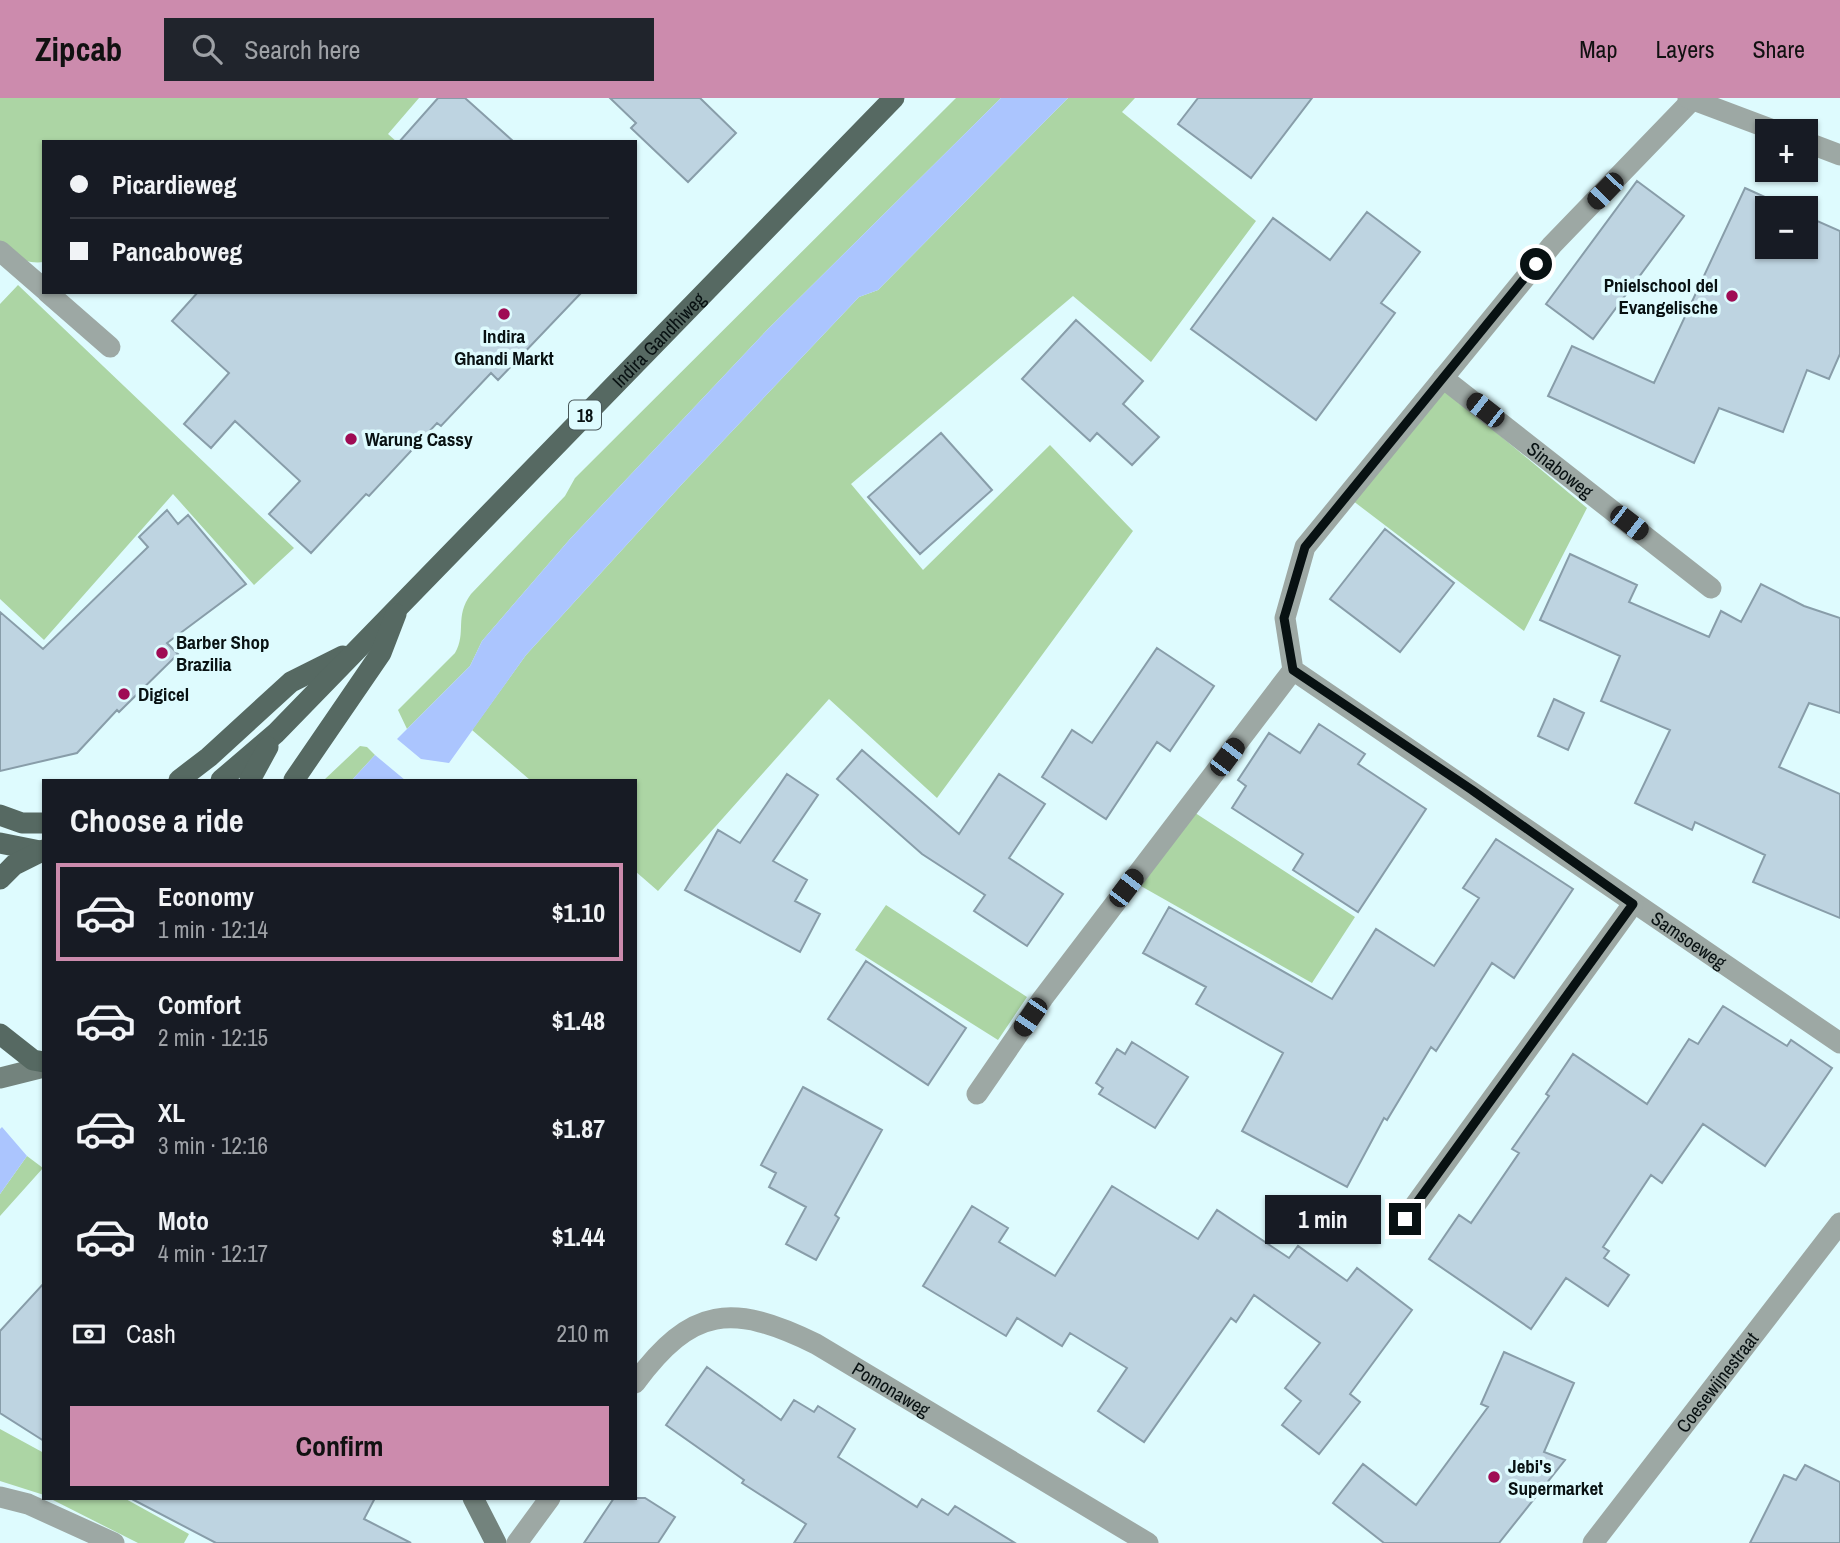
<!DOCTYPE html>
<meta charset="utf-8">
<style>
:root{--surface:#171b24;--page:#20242c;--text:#f1f3f6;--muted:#9ea1a6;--line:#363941;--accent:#cc8bad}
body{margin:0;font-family:"Archivo Narrow",sans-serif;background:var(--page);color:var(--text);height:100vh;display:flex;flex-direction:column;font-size:26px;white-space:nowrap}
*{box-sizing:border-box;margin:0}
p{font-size:23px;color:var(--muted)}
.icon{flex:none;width:38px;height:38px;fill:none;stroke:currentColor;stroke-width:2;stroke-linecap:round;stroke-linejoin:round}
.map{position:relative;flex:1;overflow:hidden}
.panel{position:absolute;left:42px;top:681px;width:595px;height:721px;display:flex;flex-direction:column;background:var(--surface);border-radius:0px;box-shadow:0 2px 5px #0004}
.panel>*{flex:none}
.hud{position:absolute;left:42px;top:42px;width:595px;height:154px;border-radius:0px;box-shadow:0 2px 5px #0004;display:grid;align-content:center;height:154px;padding:0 28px;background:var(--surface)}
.fabs{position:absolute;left:1755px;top:21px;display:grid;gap:14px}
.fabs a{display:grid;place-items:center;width:63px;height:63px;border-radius:0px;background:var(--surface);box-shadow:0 2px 5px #0004;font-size:35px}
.end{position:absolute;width:32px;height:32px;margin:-16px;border:9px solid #081112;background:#fff;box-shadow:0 0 0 4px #fff}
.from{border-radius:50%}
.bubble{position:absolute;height:49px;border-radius:0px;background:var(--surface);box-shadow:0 2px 5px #0004;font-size:23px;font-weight:700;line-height:49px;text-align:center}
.car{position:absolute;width:21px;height:42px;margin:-21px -10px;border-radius:9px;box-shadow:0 0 5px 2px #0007;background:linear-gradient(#222 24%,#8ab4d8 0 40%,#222 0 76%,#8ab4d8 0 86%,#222 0)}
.hud b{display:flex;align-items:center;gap:24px;height:66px;font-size:26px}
.hud b+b{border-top:2px solid var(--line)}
.hud i{width:18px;height:18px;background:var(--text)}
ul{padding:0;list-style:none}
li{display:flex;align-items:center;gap:21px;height:98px;margin:0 14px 10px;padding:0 14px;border:4px solid transparent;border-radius:0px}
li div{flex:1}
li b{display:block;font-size:26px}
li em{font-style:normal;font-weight:700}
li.selected{border-color:var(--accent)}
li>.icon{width:63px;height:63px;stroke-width:1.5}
h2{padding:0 28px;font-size:32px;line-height:84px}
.pay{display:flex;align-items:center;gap:18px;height:77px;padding:0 28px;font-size:26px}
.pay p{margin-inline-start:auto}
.action{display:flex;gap:14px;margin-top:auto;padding:14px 28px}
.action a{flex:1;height:80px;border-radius:0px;background:var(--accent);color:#111;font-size:28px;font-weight:700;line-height:80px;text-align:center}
header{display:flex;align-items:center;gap:42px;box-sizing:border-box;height:98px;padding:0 35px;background:var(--accent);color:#111}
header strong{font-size:33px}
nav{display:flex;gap:38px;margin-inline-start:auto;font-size:24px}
.search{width:490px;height:63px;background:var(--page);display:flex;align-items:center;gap:18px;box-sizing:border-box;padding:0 24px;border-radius:0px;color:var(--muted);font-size:26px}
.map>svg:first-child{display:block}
.green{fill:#acd5a4}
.water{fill:#abc5fe}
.building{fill:#bed4e1;stroke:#889da9;stroke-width:2}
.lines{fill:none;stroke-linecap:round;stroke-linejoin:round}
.minor{stroke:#9da8a4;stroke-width:21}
.tertiary{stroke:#9da8a4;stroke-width:21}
.secondary{stroke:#73837d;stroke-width:21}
.primary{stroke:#566962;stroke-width:21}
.route{stroke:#081112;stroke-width:9}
.poi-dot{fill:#9f0c54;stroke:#defbfe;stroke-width:2.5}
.labels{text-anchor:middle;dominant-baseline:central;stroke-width:7;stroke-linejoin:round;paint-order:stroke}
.shield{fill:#defbfe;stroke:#485759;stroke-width:2}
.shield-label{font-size:18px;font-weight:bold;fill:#081112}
.poi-label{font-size:19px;font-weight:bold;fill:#081112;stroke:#defbfe;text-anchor:start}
.street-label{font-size:19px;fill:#081112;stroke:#defbfe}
</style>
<header>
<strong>Zipcab</strong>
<div class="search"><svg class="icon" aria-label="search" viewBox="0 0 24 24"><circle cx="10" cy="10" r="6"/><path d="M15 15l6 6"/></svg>Search here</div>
<nav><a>Map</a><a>Layers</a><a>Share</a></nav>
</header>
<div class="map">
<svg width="1840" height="1445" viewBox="0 0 1840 1445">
<rect width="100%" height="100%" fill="#defbfe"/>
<path class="green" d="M0,0H419L388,36L397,44H44V164C24,167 14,156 0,143Z
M956,0H1001L768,231L570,441L482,543L470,568L407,631L398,612L455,555C467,534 454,519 471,496L565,398L575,380Z
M1068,0H1135L1122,14L1256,123L1151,264L1073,198L851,386L923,472L1050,347L1133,433L937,700L829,601L658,793L635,773V682H530L472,632L526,557L683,385L859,199L878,192Z
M18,187L294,450L254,487L173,396L44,542L0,501V206Z
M1444,291L1587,410L1524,533L1340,393L1417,296Z
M360,648L367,649L375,657L352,682H324Z
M1183,707L1355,819L1312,885L1132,783Z
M886,807L1027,899L998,942L855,852Z
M27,1058L43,1070L0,1118V1096Z
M0,1331L44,1355V1397L0,1383Z
M49,1400H124L189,1436L184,1445H138Z"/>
<path class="water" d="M1001,0H1068L878,192L859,199L683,385L526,557L449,665L421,661L397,641L470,568L482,543L570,441L768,231Z
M375,657L405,682H352Z
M2,1029L27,1058L0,1096V1031Z"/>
<path class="building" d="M438,0H465L514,44H399Z
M610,0H700L736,35L688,84L631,30L636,25Z
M1198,0H1312L1251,80L1178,26Z
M1637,83L1684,118L1593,241L1546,206Z
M1745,90L1789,110H1768V149H1806V118L1840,133V256L1829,281L1807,272L1783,334L1719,310L1694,365L1548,298L1572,248L1654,285Z
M1367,114L1420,154L1381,205L1395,215L1316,322L1191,231L1273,120L1330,162Z
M198,194H582L498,282L491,275L441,328L437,325L369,398L366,396L311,455L269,416L300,383L235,323L211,350L184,326L229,275L172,223Z
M1076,222L1143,283L1123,306L1159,339L1132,367L1097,335L1090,343L1022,281Z
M941,335L992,392L920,456L868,399Z
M167,412L178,426L188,417L246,486L167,545L178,556L119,614L117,612L77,655L0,673V514L43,551L148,449L139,439Z
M1385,431L1454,485L1400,554L1330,501Z
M1570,456L1637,487L1629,504L1709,539L1721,513L1741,524L1761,486L1804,508L1840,520V615L1809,605L1779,669L1840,696V820L1753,784L1765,757L1695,724L1692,732L1635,705L1670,632L1601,603L1620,558L1540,522Z
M1157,550L1214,588L1170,653L1157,644L1106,721L1042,679L1072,632L1092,645Z
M1554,601L1584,615L1568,652L1538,638Z
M1319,626L1365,656L1358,666L1426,711L1358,814L1293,772L1303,756L1232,710L1246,688L1238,682L1269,635L1300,655Z
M862,652L959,736L999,676L1045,706L1009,760L1063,796L1027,848L974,813L985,797L922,756L837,681Z
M787,676L818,697L773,763L807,782L795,803L820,816L800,854L685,792L718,732L740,745Z
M1496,741L1573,791L1514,880L1492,865L1436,953L1431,949L1387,1022L1384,1020L1347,1089L1242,1033L1283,955L1196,906L1206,889L1143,855L1169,809L1332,901L1376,831L1434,868L1479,800L1463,790Z
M866,863L966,930L928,987L828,921Z
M1723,908L1787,948L1791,942L1832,970L1765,1068L1703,1026L1662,1085L1651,1077L1603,1149L1609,1153L1604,1160L1629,1177L1608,1208L1566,1180L1531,1231L1429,1161L1459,1117L1471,1125L1519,1055L1512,1051L1549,998L1546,996L1573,956L1647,1006L1689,941L1698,946Z
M1132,944L1188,979L1155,1030L1099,996L1103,990L1096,985L1117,951L1125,956Z
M803,989L882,1032L835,1117L839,1120L816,1162L786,1146L806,1109L769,1089L776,1075L761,1067Z
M1112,1088L1198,1141L1217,1112L1289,1160L1298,1148L1347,1183L1357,1170L1412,1212L1350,1296L1360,1304L1319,1356L1282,1327L1301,1303L1285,1290L1320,1245L1254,1197L1236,1224L1231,1220L1144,1344L1098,1313L1127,1270L1070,1235L1062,1248L1017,1220L1006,1238L923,1188L972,1108L1008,1130L999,1144L1055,1178Z
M44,1185V1343L0,1315V1233Z
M1504,1254L1574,1285L1544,1354L1565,1362L1499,1445H1384L1333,1405L1363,1366L1416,1407L1488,1309L1481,1306Z
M707,1269L781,1322L794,1302L814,1314L818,1308L855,1331L838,1359L917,1409L922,1401L948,1417L955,1408L1015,1445H794L806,1426L742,1385L744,1382L666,1327Z
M1805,1367L1840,1384V1445H1750L1784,1377L1796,1382Z
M130,1400H375L364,1421L411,1445H216Z
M614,1400H645L675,1419L658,1445H584Z"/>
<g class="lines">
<g class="minor">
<path id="s1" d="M1694,0L1552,147L1305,449L1285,520L1293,572L1840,945"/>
<path d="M0,153L44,191"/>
<path d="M47,194L110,249"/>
<path id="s2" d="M1443,280L1711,490"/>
<path d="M977,996L1043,900L1293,572"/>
<path d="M1405,1121L1633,806"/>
<path id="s3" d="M635,1285C692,1208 732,1205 816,1246L1148,1445"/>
<path d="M0,1399L28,1406L114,1445"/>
<path d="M517,1445L550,1400"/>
</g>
<g class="tertiary">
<path d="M1688,0L1776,33"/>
<path d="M1806,44L1840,57"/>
<path id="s4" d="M1593,1445L1840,1125"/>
</g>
<path class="secondary" d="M0,980L44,969
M473,1400L496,1445"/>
<g class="primary">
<path d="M179,682L209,659L291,584L343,558"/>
<path id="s5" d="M221,682L276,635L894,0"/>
<path d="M250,682L268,649"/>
<path d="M294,682L381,555L396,516"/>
<path d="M0,717L22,725H44"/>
<path d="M0,745L40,753"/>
<path d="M0,781L14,767L44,752"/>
<path d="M0,936L33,962L44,964"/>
</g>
</g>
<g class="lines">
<path class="route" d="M1405,1121L1633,806L1472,692L1293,572L1284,520L1305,449L1536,166"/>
</g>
<g class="poi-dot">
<circle cx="1732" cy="198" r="7"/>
<circle cx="504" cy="216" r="7"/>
<circle cx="351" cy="341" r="7"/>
<circle cx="162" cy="555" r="7"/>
<circle cx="124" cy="596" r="7"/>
<circle cx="1494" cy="1379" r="7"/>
</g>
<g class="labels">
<rect class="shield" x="569" y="302.5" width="32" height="29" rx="5"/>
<g class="shield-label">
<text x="585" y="317">18</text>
</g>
<g class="poi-label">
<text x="1718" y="187" text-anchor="end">Pnielschool del<tspan x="1718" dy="22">Evangelische</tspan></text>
<text x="504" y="238" text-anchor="middle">Indira<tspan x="504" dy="22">Ghandi Markt</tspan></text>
<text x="365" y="341">Warung Cassy</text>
<text x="176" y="544">Barber Shop<tspan x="176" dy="22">Brazilia</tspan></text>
<text x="138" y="596">Digicel</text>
<text x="1508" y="1368">Jebi's<tspan x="1508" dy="22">Supermarket</tspan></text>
</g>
<g class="street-label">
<text stroke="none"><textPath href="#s5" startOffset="621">Indira Gandhiweg</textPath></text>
<text stroke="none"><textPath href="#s2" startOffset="149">Sinaboweg</textPath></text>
<text stroke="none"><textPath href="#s1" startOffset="1200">Samsoeweg</textPath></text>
<text stroke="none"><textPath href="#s4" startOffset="203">Coesewijnestraat</textPath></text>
<text stroke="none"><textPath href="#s3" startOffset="298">Pomonaweg</textPath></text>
</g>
</g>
</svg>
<div class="fabs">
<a>+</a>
<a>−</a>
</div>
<i class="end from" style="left:1536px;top:166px"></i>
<i class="end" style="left:1405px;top:1121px"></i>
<div class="bubble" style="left:1265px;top:1097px;width:116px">1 min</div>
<i class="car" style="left:1605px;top:93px;rotate:224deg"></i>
<i class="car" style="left:1485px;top:312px;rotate:308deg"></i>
<i class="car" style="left:1629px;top:425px;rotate:128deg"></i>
<i class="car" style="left:1227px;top:659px;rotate:37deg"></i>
<i class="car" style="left:1126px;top:790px;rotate:37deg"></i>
<i class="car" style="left:1030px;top:919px;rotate:214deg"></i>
<div class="hud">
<b><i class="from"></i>Picardieweg</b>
<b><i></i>Pancaboweg</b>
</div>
<section class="panel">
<h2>Choose a ride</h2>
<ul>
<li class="selected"><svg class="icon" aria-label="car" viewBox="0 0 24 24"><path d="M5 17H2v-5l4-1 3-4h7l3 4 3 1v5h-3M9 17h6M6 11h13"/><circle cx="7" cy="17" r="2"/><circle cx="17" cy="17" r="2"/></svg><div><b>Economy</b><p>1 min · 12:14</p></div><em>$1.10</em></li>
<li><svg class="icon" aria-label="car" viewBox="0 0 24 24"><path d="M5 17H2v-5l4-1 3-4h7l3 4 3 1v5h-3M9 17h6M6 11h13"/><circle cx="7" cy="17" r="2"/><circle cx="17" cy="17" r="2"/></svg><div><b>Comfort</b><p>2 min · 12:15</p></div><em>$1.48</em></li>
<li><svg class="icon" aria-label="car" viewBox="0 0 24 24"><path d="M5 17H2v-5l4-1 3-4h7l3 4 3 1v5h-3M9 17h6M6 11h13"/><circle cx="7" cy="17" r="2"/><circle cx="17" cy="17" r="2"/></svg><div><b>XL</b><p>3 min · 12:16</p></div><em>$1.87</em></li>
<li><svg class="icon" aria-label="car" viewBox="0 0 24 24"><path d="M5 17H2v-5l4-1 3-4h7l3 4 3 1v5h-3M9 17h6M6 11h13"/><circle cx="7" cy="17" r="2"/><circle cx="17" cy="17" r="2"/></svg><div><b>Moto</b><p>4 min · 12:17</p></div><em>$1.44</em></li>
</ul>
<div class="pay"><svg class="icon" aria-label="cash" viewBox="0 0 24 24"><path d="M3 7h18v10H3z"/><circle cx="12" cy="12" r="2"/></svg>Cash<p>210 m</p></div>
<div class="action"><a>Confirm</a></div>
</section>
</div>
